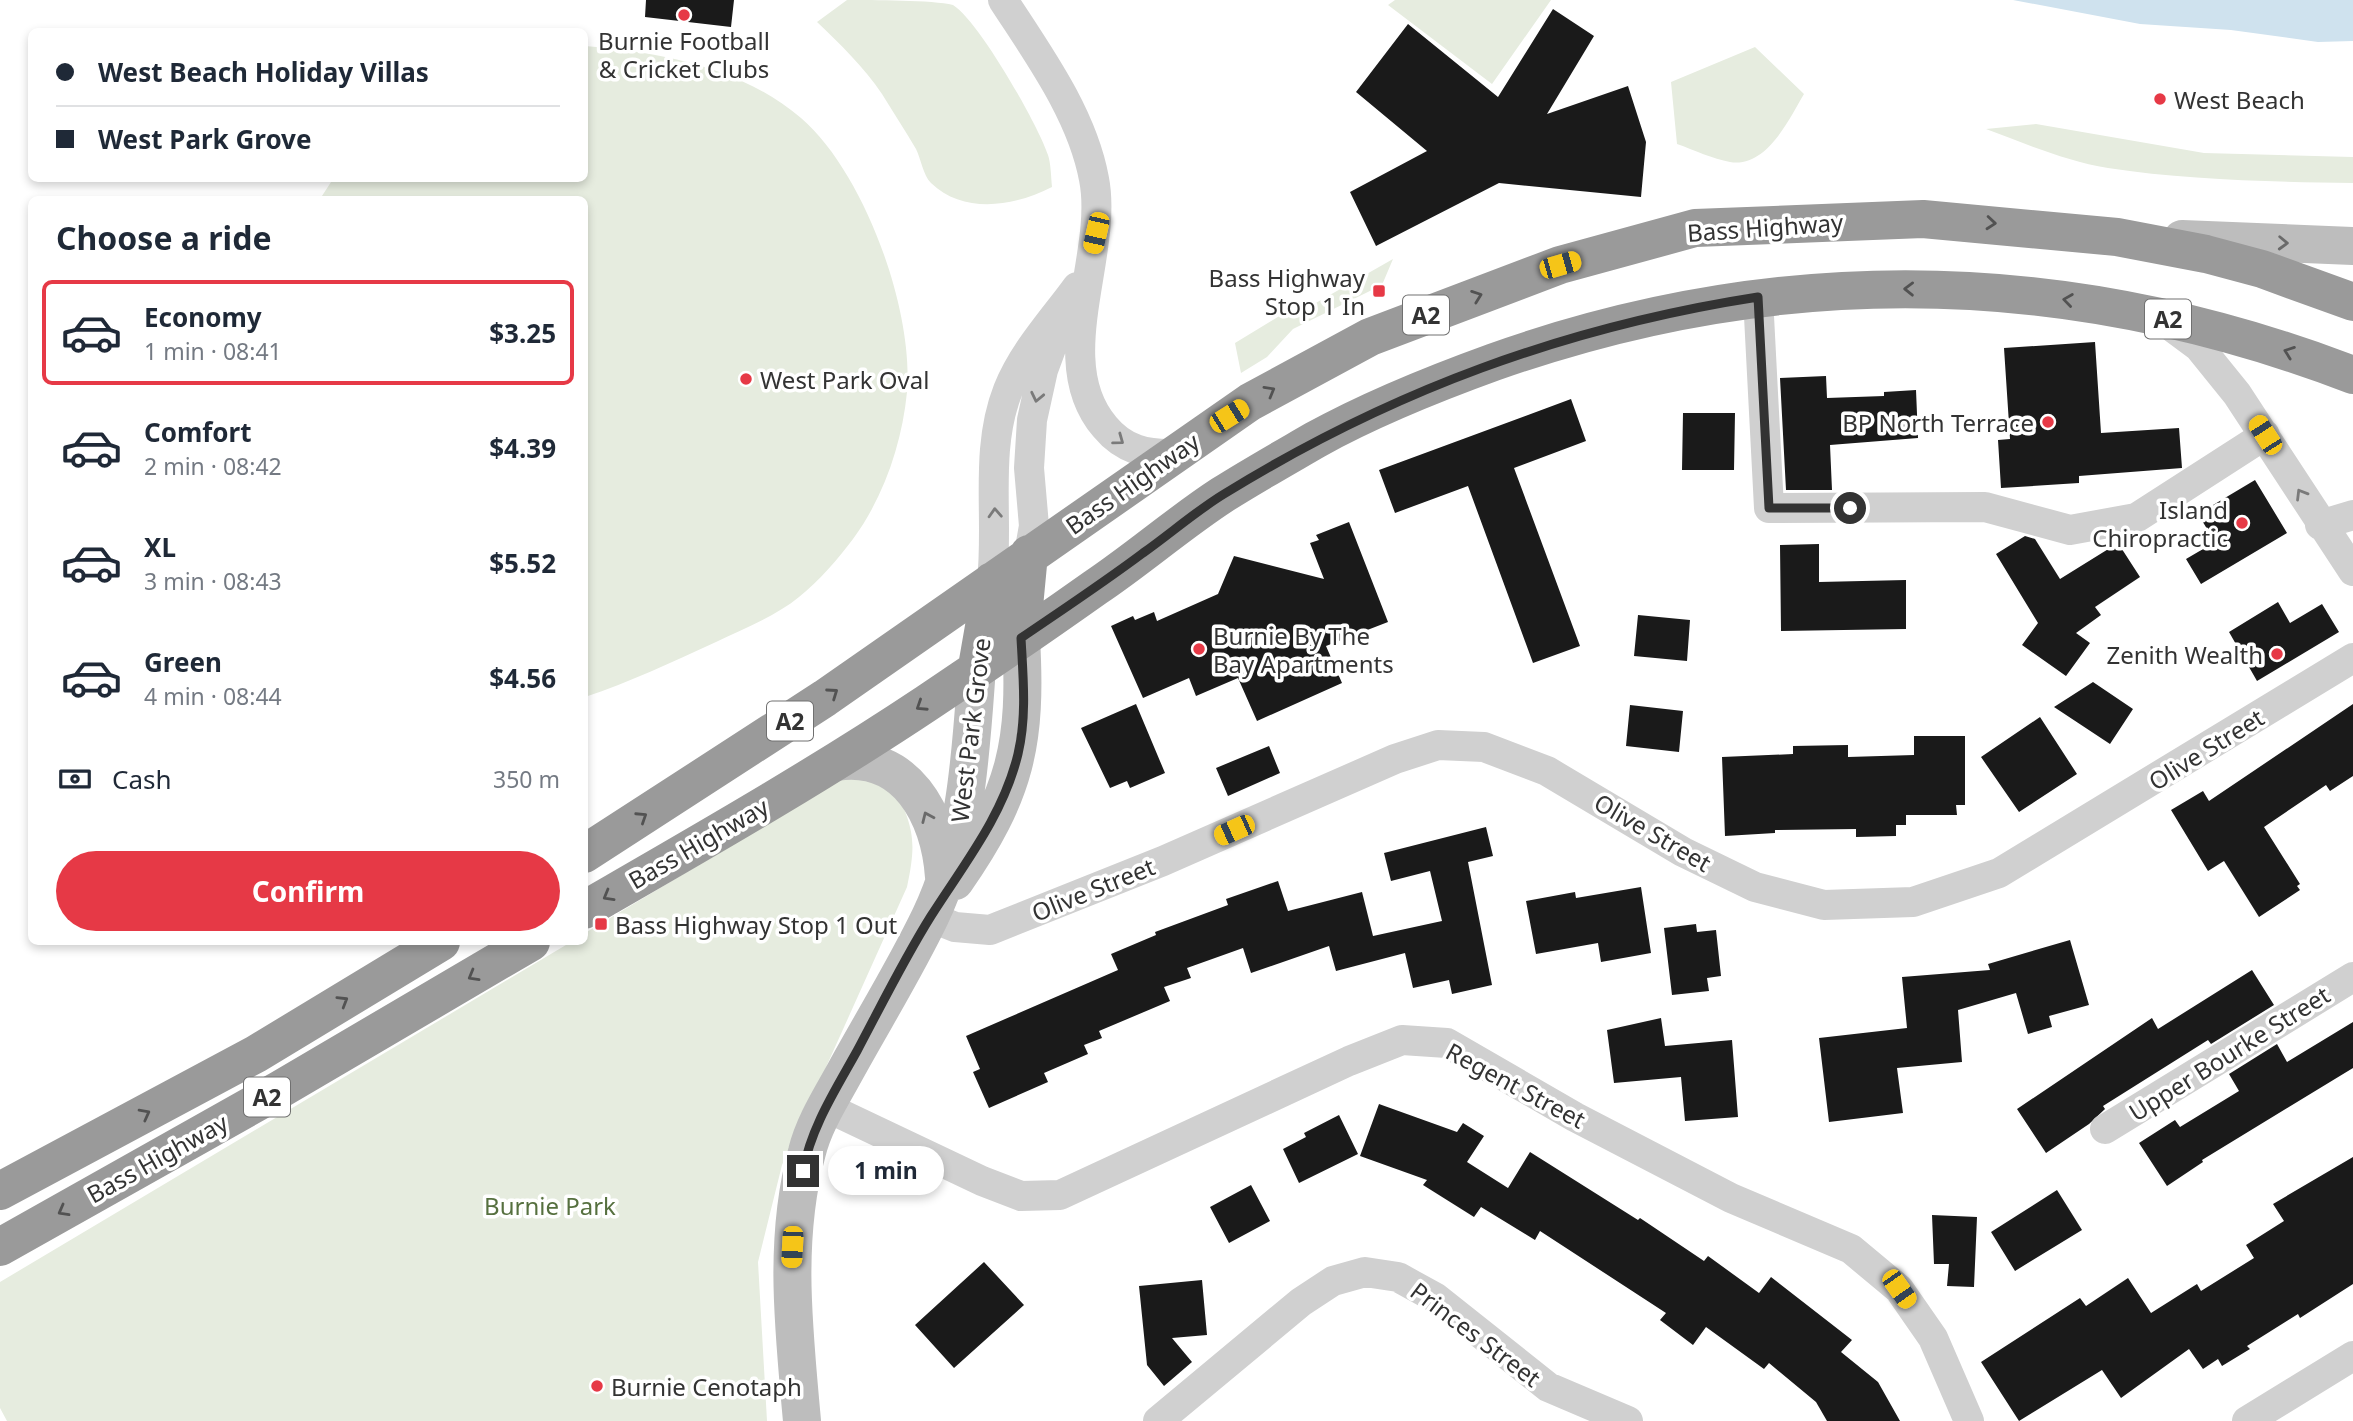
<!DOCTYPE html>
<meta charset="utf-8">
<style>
:root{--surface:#fff;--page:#f6f6f7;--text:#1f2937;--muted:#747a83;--line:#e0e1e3;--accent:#e63946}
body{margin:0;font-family:"Noto Sans",sans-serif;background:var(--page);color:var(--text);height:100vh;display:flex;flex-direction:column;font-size:26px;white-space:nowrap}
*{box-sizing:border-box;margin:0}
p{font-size:23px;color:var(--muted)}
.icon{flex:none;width:38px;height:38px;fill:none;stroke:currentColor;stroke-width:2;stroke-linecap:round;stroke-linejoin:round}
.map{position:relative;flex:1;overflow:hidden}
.details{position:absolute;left:28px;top:196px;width:560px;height:749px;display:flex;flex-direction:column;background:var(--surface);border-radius:10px;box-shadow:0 4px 10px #0003}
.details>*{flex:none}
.guide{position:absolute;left:28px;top:28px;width:560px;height:154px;border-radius:10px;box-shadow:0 4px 10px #0003;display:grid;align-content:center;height:154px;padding:0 28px;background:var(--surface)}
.end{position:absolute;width:32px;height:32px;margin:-16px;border:9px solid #333;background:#fff;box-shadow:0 0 0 4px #fff}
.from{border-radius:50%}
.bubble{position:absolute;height:49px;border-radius:24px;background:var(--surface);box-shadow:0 4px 10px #0003;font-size:23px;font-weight:700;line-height:49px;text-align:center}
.car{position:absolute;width:21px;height:42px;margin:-21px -10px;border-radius:9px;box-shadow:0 0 5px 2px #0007;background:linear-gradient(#f5c518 24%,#345 0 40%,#f5c518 0 76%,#345 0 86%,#f5c518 0)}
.guide b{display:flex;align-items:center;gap:24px;height:66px;font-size:26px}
.guide b+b{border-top:2px solid var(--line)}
.guide i{width:18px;height:18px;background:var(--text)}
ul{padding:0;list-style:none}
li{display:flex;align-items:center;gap:21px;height:105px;margin:0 14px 10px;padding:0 14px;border:4px solid transparent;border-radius:10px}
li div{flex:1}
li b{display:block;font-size:26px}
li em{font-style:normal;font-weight:700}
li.on{border-color:var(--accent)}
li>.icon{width:63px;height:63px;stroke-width:1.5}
h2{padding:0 28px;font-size:32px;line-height:84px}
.pay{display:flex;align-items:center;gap:18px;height:77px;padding:0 28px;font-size:26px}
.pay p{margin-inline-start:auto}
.button{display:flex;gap:14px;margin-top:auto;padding:14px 28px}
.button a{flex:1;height:80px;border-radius:42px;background:var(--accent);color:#fff;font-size:28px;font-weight:700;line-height:80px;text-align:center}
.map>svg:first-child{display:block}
.green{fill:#e6ecdf}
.water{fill:#cfe2ee}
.building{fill:#1a1a1a}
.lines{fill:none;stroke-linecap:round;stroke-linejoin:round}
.street{stroke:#d0d0d0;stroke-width:30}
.secondary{stroke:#bdbdbd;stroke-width:38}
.highway{stroke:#9a9a9a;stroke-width:38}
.oneway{stroke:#525252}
.oneway2{stroke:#6a6a6a}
.oneway3{stroke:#7a7a7a}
.route{stroke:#333;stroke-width:9}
.poi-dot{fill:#e63946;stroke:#fff;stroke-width:2.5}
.labels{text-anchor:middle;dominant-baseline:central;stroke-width:7;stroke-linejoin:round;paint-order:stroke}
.shield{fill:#fff;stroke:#707070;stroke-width:2}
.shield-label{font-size:23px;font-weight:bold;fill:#333}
.poi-label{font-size:24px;fill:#333;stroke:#fff;text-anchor:start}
.street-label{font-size:24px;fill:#333;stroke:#fff}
.park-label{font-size:24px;fill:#56703f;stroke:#fff}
</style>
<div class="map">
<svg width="2353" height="1421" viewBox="0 0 2353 1421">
<rect width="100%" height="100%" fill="#fff"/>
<path class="green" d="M847,0C872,0 933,0 953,5C979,21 1038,125 1048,155C1051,164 1051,177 1052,187C1016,206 964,215 931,183C923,175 921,159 916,149C905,130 893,112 882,94C864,67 840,44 817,22Z
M1395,0H1551L1492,84L1388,5Z
M585,46C660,52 741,67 801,118C864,172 914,310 907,392C902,443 884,497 853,539C838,559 819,581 799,597C776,616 743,629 716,642C672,662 630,682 585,697L584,200L320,199L333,179L584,178Z
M1755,47L1804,94C1789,119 1767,168 1730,162C1713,159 1694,150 1677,144L1671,82Z
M2036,124L2204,153L2353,157V183C2274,182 2186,180 2108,168C2066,161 2026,144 1986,129Z
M1393,259L1382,285L1293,329L1267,357L1241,373L1235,343L1286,312L1293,316Z
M852,773L892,780C912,827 918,836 907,887L782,1165L758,1262L767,1421H7L0,1408V1282L571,942H584L585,933Z"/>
<path class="water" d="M2013,0H2353V41L2318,42L2231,30L2140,24Z"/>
<path class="building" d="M646,0H734L731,27L645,17Z
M1553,9L1594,36L1547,114L1628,86L1646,142L1641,197L1499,183L1376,246L1350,192L1427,151L1356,92L1408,24L1498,97Z
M2095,342L2101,433L2179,428L2182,468L2079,476V483L2001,488L1998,440L2010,439L2004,348Z
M1826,376L1827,398L1884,396V392L1916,390L1918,438L1830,445L1832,490H1786L1780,378Z
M1571,399L1586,441L1514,468L1580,646L1533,663L1468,486L1395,513L1379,470Z
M1683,413H1735L1734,470H1682Z
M2255,480L2287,533L2201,584L2186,559L2215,542L2198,514Z
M1349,522L1388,622L1326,646L1342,683L1257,721L1238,678L1196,696L1189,678L1143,698L1111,626L1133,616L1135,620L1154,612L1157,621L1218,594L1234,556L1324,579L1310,543L1319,540L1316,535Z
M2025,536L2035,539L2060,579L2118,543L2140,577L2095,607L2101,615L2076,633L2090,643L2066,676L2022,645L2038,623L1996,554Z
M1819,544V582L1906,580V629L1781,631L1780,545Z
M2278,602L2290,623L2322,604L2339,632L2257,681L2229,632Z
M1638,615L1690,620L1687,661L1634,656Z
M2093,682L2133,709L2110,744L2054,707Z
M1136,704L1165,773L1130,788L1127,781L1110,788L1081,728Z
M2353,704V776L2330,791L2326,785L2264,827L2300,884L2297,886L2300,890L2259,917L2224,861L2208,871L2171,810L2203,791L2209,801Z
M1630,705L1683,711L1679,752L1626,746Z
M2040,717L2077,774L2019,812L1981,757Z
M1914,736H1965V805H1956L1957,815H1906V825H1896V836L1856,837V829L1775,830V833L1725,836L1722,757L1793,754V746L1848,745V757L1914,755Z
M1269,746L1280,773L1228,796L1216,768Z
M1486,827L1493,856L1468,862L1492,985L1452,994L1449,980L1413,988L1405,953L1336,971L1329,946L1251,973L1243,948L1187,968L1191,978L1164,987L1170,1001L1099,1031L1102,1038L1084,1045L1088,1054L1044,1073L1048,1082L989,1108L973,1072L980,1069L966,1036L1118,970L1111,954L1156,935L1155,932L1228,905L1226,899L1278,881L1288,911L1362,892L1373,936L1442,921L1430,871L1391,881L1384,853Z
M1641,887L1651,953L1601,962L1598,943L1536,954L1526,901L1575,892L1576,898Z
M1696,924L1697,932L1716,930L1721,976L1707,978L1709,991L1672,995L1664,928Z
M2070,940L2089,1005L2049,1016L2052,1027L2028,1034L2016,993L1958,1010L1962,1062L1897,1068L1903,1113L1829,1122L1819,1038L1907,1028L1902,977L1990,970L1988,964Z
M2252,970L2274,1005L2211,1044L2208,1040L2103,1106L2105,1109L2089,1124L2046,1153L2017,1109L2152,1018L2158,1029Z
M1661,1018L1665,1046L1732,1040L1738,1117L1685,1121L1681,1077L1614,1083L1607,1030Z
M2353,1022V1068L2202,1160L2203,1162L2167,1186L2139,1143L2175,1120L2180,1127L2239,1091L2229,1074L2277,1044L2287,1062Z
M1379,1104L1457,1132L1463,1123L1484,1136L1467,1162L1508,1188L1530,1152L1638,1220L1640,1218L1704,1261L1708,1256L1759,1293L1771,1277L1852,1340L1841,1352L1878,1382L1900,1421H1827L1816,1402L1769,1363L1764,1369L1706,1327L1693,1345L1660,1320L1666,1313L1540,1231L1535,1240L1481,1207L1474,1217L1423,1185L1427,1180L1360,1156Z
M1339,1115L1358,1154L1299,1183L1283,1149L1306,1137L1304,1133Z
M2353,1157V1284L2300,1318L2298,1314L2247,1346L2250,1349L2222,1366L2218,1359L2203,1369L2189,1349L2121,1398L2102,1370L2019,1421L1981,1362L2080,1298L2086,1306L2128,1278L2151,1313L2197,1284L2201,1291L2254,1258L2246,1245L2284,1221L2273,1204Z
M1251,1185L1270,1221L1229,1243L1210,1207Z
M2057,1190L2082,1230L2015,1271L1991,1232Z
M1932,1215L1977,1217L1974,1287L1947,1286L1949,1264H1934Z
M984,1262L1024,1305L954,1368L915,1325Z
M1202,1280L1207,1335L1172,1338L1192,1362L1164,1386L1147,1365L1139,1286Z"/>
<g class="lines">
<path class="street" d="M1003,0C1038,54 1082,114 1094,179C1109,255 1048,361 1105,427C1124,450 1147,455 1175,454
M1758,297L1769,508L1985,507L2070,530L2136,518L2265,435
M2168,324L2199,347L2237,394L2353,571
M2320,525L2353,515
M1029,554L1034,526L1029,468L1032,420L1043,370L1057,332
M992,581C999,518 984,451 1008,390C1023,352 1053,320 1077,287
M930,917L955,927L990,930L1163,861L1395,759L1438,745L1484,747L1547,771L1683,852L1755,887L1824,905L1913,902L1999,873L2353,658
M826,1107L982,1181L1021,1196L1060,1195L1349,1061L1402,1040L1447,1043L1575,1117L1731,1198L1851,1249L1899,1289L1933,1338L1969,1421
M2105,1129L2353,977
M1158,1421L1301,1302L1333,1281L1365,1272L1398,1277L1436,1298L1548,1387L1628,1421
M2247,1421L2353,1356"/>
<path class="secondary" d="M2182,239L2353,246
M836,762C906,751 940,815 944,877
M955,881C1016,793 1027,743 1021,638
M802,1421C794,1331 783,1240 807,1152C814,1123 832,1096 846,1070C874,1019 905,969 930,917C967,841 971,749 977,667"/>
<path class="highway" d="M1021,638L1029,554
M977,667L992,581
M584,854L825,698L1250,402L1370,337L1560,265L1695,228L1923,219L2117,237L2206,254L2262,269L2353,302
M584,910C700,843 816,777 927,703C984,665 1041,626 1096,587C1139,558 1179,523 1222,495C1252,476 1284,458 1315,440C1371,409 1433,384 1494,362C1782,260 2068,266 2353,375
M0,1191L256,1054L441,942
M0,1247L279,1090L531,942"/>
</g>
<defs><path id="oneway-chevron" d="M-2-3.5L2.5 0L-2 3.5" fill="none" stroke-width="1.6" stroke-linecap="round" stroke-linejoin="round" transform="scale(1.75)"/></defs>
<g class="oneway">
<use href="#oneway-chevron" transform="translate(1991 223) rotate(5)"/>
<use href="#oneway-chevron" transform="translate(1909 289) rotate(-179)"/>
<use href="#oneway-chevron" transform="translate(1477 296) rotate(-20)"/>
<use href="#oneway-chevron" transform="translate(2068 300) rotate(-172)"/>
<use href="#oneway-chevron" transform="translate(2289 352) rotate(-160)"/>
<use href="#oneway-chevron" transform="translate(1270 391) rotate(-30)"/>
<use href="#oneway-chevron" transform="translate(833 693) rotate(-35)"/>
<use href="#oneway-chevron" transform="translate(921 706) rotate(147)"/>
<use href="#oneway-chevron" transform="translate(642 817) rotate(-33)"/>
<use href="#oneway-chevron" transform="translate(608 896) rotate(150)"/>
<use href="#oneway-chevron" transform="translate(473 976) rotate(150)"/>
<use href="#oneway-chevron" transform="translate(343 1001) rotate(-31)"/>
<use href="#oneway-chevron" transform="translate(145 1114) rotate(-28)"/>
<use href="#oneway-chevron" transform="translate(63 1211) rotate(151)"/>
</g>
<g class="oneway2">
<use href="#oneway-chevron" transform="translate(2283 243) rotate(2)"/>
<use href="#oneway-chevron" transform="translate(927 817) rotate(-114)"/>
</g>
<g class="oneway3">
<use href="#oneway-chevron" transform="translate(1037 397) rotate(102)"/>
<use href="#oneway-chevron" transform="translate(1119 440) rotate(36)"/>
<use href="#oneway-chevron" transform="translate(2301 494) rotate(-121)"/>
<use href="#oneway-chevron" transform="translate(995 513) rotate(-93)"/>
</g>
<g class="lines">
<path class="route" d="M803,1171C811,1127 836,1089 857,1051C881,1006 904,959 931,916C964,864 1003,816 1018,754C1027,716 1023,676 1021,638C1062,610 1103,583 1143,553C1170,534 1196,511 1224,494C1391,391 1565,327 1758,297L1769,508H1850"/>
</g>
<g class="poi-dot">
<circle cx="684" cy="15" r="7"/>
<circle cx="2160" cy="99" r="7"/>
<rect x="1372" y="284" width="14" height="14" rx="3.5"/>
<circle cx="746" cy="379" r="7"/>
<circle cx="2048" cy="422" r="7"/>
<circle cx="2242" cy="523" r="7"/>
<circle cx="1199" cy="649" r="7"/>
<circle cx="2277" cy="654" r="7"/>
<rect x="594" y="917" width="14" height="14" rx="3.5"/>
<circle cx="597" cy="1386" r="7"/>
</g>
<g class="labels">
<g class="shield">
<rect x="1403" y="295.5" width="46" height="39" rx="5"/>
<rect x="2145" y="299.5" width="46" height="39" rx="5"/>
<rect x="767" y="701.5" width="46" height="39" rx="5"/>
<rect x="244" y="1077.5" width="46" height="39" rx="5"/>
</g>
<g class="shield-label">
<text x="1426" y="315">A2</text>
<text x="2168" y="319">A2</text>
<text x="790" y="721">A2</text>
<text x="267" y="1097">A2</text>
</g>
<g class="poi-label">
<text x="684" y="40" text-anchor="middle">Burnie Football<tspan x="684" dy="28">&amp; Cricket Clubs</tspan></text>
<text x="2174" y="99">West Beach</text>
<text x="1365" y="277" text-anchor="end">Bass Highway<tspan x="1365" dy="28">Stop 1 In</tspan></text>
<text x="760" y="379">West Park Oval</text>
<text x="2034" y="422" text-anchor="end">BP North Terrace</text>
<text x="2228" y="509" text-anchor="end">Island<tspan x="2228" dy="28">Chiropractic</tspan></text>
<text x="1213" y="635">Burnie By The<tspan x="1213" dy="28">Bay Apartments</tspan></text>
<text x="2263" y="654" text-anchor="end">Zenith Wealth</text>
<text x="615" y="924">Bass Highway Stop 1 Out</text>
<text x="611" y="1386">Burnie Cenotaph</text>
</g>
<g class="street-label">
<text transform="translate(1765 227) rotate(-4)">Bass Highway</text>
<text transform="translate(1132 483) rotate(-35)">Bass Highway</text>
<text transform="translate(970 730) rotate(-83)">West Park Grove</text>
<text transform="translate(2206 749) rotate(-32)">Olive Street</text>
<text transform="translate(1653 832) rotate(30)">Olive Street</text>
<text transform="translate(698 843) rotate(-30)">Bass Highway</text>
<text transform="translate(1093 889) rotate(-22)">Olive Street</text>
<text transform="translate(2229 1053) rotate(-32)">Upper Bourke Street</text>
<text transform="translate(1516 1085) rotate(28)">Regent Street</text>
<text transform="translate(157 1158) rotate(-29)">Bass Highway</text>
<text transform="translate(1476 1334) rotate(37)">Princes Street</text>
</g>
<g class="park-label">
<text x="550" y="1205">Burnie Park</text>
</g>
</g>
</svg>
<i class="end from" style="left:1850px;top:508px"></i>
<i class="end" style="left:803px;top:1171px"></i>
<div class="bubble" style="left:828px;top:1146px;width:116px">1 min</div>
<i class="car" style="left:1096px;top:233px;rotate:193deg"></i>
<i class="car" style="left:1560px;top:265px;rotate:74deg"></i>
<i class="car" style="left:1229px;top:416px;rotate:58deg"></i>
<i class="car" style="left:2265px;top:435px;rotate:327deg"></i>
<i class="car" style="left:1234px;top:830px;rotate:246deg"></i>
<i class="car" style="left:792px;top:1247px;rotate:183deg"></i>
<i class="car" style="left:1899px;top:1289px;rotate:145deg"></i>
<div class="guide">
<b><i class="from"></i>West Beach Holiday Villas</b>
<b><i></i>West Park Grove</b>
</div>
<section class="details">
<h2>Choose a ride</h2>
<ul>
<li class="on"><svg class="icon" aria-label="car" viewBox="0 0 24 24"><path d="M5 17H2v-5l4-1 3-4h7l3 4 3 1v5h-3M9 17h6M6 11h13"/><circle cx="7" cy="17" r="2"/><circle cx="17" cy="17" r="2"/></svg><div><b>Economy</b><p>1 min · 08:41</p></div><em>$3.25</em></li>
<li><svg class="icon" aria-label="car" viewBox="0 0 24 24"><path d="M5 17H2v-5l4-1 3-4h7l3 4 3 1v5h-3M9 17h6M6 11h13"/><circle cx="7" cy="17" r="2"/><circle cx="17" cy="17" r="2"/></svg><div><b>Comfort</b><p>2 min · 08:42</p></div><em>$4.39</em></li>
<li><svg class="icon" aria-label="car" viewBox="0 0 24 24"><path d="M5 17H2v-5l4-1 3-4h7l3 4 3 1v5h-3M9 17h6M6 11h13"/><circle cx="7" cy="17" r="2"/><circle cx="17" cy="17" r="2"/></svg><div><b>XL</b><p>3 min · 08:43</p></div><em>$5.52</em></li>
<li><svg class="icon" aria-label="car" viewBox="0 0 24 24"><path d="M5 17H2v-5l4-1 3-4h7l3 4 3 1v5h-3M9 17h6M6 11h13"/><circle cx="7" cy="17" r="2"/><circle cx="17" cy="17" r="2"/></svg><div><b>Green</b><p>4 min · 08:44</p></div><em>$4.56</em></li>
</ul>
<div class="pay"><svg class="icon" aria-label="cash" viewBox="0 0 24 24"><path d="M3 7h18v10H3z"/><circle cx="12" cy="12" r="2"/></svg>Cash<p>350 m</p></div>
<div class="button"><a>Confirm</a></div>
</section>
</div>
